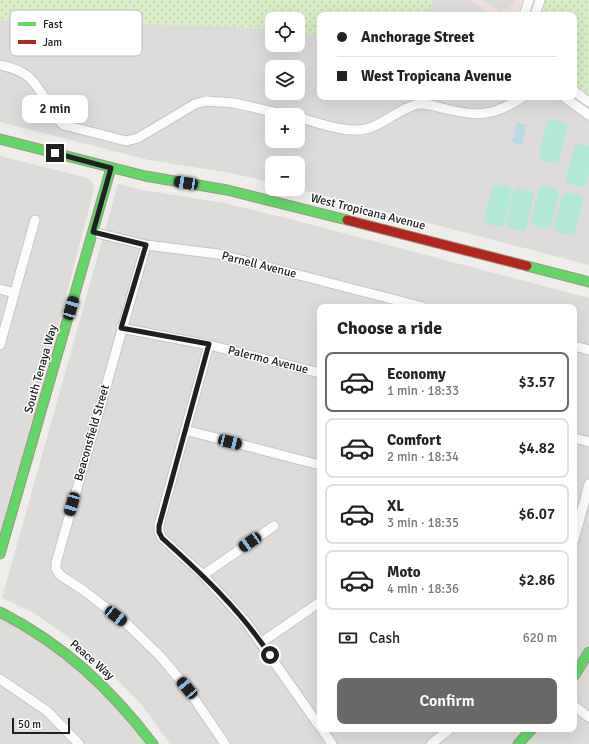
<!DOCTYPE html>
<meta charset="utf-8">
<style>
:root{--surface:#fff;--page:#f2f2f2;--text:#222;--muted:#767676;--line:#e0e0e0;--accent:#686866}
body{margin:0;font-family:Signika,sans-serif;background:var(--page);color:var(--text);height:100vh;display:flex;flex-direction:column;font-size:15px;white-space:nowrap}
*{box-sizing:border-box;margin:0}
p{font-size:13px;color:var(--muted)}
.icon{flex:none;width:22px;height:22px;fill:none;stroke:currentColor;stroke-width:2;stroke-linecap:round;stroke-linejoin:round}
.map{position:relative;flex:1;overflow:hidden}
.side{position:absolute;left:317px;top:304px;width:260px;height:428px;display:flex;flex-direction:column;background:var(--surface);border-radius:8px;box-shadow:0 4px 16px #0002}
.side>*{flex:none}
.hud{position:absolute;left:317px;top:12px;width:260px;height:88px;border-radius:8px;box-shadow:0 4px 16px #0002;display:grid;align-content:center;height:88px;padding:0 20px;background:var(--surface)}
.fabs{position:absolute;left:265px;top:12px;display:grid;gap:8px}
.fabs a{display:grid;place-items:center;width:40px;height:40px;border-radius:8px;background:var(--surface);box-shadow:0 4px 16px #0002;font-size:20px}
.scale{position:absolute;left:12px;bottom:10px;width:58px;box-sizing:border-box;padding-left:4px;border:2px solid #202020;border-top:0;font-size:11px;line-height:14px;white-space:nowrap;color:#202020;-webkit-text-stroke:3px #fff;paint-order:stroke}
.end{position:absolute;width:18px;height:18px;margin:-9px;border:5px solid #202020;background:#fff;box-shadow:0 0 0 2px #fff}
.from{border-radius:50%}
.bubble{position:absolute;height:28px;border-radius:8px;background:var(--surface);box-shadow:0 4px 16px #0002;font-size:13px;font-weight:600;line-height:28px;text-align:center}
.car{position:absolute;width:12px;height:24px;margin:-12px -6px;border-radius:5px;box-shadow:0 0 3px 1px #0007;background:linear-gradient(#222 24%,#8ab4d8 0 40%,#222 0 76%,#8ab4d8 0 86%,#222 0)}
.hud b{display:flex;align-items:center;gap:14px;height:38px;font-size:15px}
.hud b+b{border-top:1px solid var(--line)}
.hud i{width:10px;height:10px;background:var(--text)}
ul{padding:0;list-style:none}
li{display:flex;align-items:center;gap:12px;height:60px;margin:0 8px 6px;padding:0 12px;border:2px solid var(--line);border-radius:8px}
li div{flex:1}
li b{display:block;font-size:15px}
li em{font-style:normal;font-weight:600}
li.active{border-color:var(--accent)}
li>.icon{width:36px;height:36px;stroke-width:1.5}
h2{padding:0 20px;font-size:18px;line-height:48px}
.pay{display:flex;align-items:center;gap:10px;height:44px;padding:0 20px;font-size:15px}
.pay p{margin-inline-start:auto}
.button{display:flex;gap:8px;margin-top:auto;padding:8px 20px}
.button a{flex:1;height:46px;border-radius:8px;background:var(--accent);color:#fff;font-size:16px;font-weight:600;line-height:46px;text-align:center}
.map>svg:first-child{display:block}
.residential{fill:#dddcda;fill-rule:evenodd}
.commercial{fill:#f1e1de}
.religious{fill:#dcdcda}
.grass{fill:url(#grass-dots)}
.pitch{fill:#b1e9d4}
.water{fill:#bad9e4}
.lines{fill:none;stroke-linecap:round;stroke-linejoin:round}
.street-casing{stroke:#c7c6c5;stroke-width:11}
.fast-casing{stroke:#96997f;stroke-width:11}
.jam-casing{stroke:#96997f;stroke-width:11}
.street{stroke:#fcfcfc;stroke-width:9}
.fast{stroke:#63d668;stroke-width:9}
.jam{stroke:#b3261e;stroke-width:9}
.route{stroke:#202020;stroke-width:5}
.labels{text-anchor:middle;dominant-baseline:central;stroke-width:3;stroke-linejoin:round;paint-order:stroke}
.street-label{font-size:12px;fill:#202020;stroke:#fff}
.key{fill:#fff;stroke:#bcbcbc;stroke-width:1}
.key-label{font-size:11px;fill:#202020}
</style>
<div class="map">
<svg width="589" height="744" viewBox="0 0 589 744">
<defs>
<pattern id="grass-dots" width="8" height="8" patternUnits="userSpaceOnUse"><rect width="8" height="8" fill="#d9eec6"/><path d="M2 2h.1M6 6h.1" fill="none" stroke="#baccaa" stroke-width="1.8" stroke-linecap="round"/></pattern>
</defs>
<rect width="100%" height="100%" fill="#eeede9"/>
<path class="residential" d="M0,0H589V265L298,189V163H272V183L231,173L149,160L0,122ZM320,15H574V97H320ZM272,19H298V45H272ZM272,67H298V93H272ZM272,115H298V141H272Z
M0,156L88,178L93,183L94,189L0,550Z
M118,184L142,190L224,203L286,218L589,298V744H170L141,704L99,661L77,643L34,613L2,598ZM320,307H574V729H320Z
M0,612L69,654L153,744H0Z"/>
<path class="commercial" d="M469,0H525L520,15H493Z"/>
<path class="religious" d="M482,0H515L508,10L504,8L502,12Z
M453,121L501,133L494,165L487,163L486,167L481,166L480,170L456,164L459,148L447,145Z"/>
<path class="grass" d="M0,0H432L434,1L426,15H320V36L298,33V19H272V30L237,27L0,20Z
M545,0H589V98L574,87V15H539Z"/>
<path class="pitch" d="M551,119L565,123L567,127L559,161L555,163L542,160L539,155L547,123Z
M578,144L589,146V172L586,185L582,187L569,184L566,179L574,147Z
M496,184L510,187L512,191L504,225L500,227L488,224L484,220L492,187Z
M543,186L557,189L559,193L551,227L547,229L535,226L531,221L539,189Z
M518,188L532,191L534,195L526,229L522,231L509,228L506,224L513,191Z
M567,192L581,195L583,199L575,233L571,235L558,232L554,227L563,195Z"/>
<path class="water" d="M517,122L527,125L522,145L512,142Z"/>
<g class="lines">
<defs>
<path id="street" d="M524,15L529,0
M535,15L540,0
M0,65C32,72 34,82 51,108C55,115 57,120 64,125L126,141L138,138L195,104L206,101L234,103L287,115
M574,91L589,102
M564,97L589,115
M298,117C320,123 350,136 372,127C388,121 402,107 419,104C428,103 437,107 446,109C478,117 494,116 523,97
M93,232L146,245L218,254L423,307
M146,245L56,563V569L60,575L83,590L127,624L160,656L187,688L225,744
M0,289L14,293
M121,328L209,345L320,373
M0,345L35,220
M209,345L159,525V532L162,538L203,575L246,622L320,727
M574,346L589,350
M185,430L320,465
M574,438L589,442
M574,540L589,484
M203,575L274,526
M262,642L320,602
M0,679L47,711L79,744
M574,706L589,717
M322,729L332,744
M431,744L450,729"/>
<path id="fast" d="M0,139L145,176L227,190L347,220
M527,266L589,282
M0,554L111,168
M0,612C64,645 109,687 153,744
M574,676L589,652
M518,744L532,729"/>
<path id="jam" d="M347,220L527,266"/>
</defs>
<use href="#street" class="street-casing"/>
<use href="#fast" class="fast-casing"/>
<use href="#jam" class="jam-casing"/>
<use href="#street" class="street"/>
<use href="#fast" class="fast"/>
<use href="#jam" class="jam"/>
</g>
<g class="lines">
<path class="route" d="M55,153L111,168L93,232L146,245L121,328L209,344L159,526V532L162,538C202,574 240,610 270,655"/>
</g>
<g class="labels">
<g class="street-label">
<text transform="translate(368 212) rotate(14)">West Tropicana Avenue</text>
<text transform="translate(259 265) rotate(14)">Parnell Avenue</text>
<text transform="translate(268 360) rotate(14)">Palermo Avenue</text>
<text transform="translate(41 369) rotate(-74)">South Tenaya Way</text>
<text transform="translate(92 433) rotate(-74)">Beaconsfield Street</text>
<text transform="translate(92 660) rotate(41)">Peace Way</text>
</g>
</g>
<rect x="10" y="10" width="132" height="46" rx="6" class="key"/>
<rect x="18" y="22" width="18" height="4" fill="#63d668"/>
<rect x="18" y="40" width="18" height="4" fill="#b3261e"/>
<g class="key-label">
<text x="43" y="28">Fast</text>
<text x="43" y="46">Jam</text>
</g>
</svg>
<div class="fabs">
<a><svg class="icon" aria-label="locate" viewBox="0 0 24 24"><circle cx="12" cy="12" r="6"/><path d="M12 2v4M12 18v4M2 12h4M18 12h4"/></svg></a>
<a><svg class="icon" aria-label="layers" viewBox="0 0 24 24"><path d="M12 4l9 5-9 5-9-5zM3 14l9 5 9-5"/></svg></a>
<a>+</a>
<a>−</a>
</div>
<div class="scale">50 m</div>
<i class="end from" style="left:270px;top:655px"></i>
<i class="end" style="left:55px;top:153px"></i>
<div class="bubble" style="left:22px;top:95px;width:66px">2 min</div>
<i class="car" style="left:186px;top:183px;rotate:279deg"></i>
<i class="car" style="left:71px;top:308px;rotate:16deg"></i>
<i class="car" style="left:230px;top:442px;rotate:104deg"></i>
<i class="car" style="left:72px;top:504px;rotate:196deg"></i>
<i class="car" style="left:250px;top:542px;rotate:236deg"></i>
<i class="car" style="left:116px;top:616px;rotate:128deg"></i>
<i class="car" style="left:187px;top:688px;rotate:320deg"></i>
<div class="hud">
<b><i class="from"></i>Anchorage Street</b>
<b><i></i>West Tropicana Avenue</b>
</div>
<section class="side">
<h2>Choose a ride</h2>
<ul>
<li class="active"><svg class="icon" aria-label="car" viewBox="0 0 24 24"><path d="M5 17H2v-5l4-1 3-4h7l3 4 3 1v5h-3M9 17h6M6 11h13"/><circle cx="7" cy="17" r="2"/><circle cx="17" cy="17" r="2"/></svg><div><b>Economy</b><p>1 min · 18:33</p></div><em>$3.57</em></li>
<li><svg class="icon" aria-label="car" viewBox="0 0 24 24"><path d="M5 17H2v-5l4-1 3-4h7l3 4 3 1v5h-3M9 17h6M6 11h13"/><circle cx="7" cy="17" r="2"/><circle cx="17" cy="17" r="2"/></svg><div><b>Comfort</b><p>2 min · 18:34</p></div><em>$4.82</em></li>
<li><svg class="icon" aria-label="car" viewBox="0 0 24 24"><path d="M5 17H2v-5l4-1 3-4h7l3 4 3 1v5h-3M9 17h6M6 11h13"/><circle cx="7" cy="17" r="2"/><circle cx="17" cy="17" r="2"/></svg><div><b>XL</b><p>3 min · 18:35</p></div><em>$6.07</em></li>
<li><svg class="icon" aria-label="car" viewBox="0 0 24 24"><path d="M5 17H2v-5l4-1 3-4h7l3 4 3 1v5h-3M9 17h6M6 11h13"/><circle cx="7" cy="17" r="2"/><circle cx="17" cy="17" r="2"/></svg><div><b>Moto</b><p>4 min · 18:36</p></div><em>$2.86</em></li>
</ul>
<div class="pay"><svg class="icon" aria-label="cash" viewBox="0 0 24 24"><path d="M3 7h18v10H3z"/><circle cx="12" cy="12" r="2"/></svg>Cash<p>620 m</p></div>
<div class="button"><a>Confirm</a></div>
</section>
</div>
